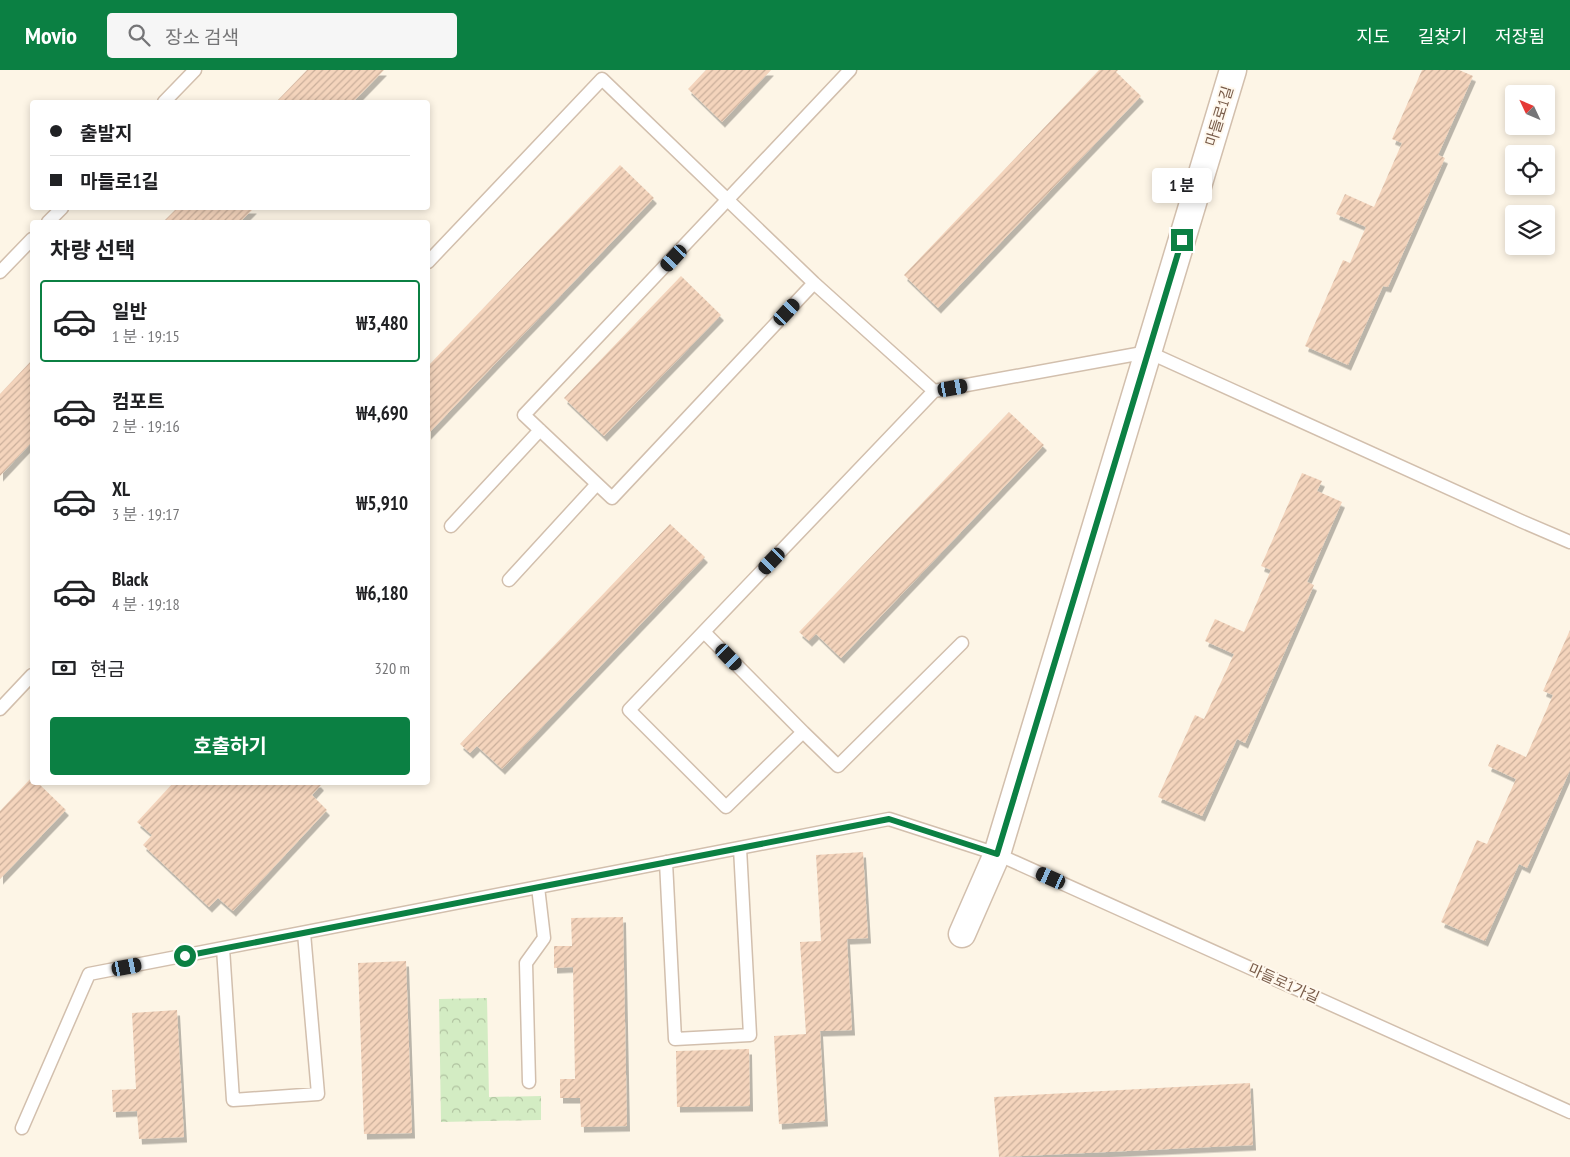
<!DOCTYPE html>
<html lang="ko">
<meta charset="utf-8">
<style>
:root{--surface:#fff;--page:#f6f6f6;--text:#202124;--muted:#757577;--line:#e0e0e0;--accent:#0b8043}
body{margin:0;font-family:"PT Sans Narrow","Noto Sans KR",sans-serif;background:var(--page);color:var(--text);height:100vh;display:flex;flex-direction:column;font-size:19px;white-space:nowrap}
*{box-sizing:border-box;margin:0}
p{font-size:16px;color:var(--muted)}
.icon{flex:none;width:28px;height:28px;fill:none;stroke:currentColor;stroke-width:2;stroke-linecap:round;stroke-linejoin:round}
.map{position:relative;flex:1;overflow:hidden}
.panel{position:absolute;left:30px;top:150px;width:400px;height:565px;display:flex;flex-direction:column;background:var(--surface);border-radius:5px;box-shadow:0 2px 8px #0003}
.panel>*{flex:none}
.guide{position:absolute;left:30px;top:30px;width:400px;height:110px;border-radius:5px;box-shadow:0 2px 8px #0003;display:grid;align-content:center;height:110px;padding:0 20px;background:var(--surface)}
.needle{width:32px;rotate:314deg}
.controls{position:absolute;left:1505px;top:15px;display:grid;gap:10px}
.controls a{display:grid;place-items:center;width:50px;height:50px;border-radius:5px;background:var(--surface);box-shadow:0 2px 8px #0003;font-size:25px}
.end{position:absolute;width:22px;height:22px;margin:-11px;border:6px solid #0b8043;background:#fff;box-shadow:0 0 0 2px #fff}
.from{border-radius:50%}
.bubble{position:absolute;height:35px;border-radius:5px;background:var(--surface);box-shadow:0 2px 8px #0003;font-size:16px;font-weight:700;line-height:35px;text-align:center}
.car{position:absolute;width:15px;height:30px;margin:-15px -8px;border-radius:6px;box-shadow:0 0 4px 1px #0007;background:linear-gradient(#222 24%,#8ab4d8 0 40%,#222 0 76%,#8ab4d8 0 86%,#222 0)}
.guide b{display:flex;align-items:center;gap:18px;height:48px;font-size:19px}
.guide b+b{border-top:1px solid var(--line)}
.guide i{width:12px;height:12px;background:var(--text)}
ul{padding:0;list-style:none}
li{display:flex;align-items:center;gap:15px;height:82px;margin:0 10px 8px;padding:0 10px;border:2px solid transparent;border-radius:5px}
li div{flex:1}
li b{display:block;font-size:19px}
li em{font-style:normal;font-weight:700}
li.active{border-color:var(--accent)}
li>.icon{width:45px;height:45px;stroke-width:1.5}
h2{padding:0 20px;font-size:22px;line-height:60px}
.pay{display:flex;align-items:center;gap:12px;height:55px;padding:0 20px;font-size:19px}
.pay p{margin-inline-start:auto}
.primary-button{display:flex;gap:10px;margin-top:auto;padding:10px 20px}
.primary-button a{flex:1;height:58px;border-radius:5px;background:var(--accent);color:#fff;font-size:20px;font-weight:700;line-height:58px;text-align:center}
header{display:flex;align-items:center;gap:30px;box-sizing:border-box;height:70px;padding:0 25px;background:var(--accent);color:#fff}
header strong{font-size:24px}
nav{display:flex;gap:28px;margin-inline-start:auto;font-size:18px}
.search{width:350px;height:45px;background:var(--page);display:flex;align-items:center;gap:12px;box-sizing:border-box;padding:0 18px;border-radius:5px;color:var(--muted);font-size:19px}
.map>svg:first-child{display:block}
.park{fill:url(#park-crowns)}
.building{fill:url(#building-hatch);filter:url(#shadow)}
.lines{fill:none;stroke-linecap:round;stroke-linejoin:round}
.lane-casing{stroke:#d2bfad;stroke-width:15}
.street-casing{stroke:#d2bfad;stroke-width:29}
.lane{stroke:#fff;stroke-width:12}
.street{stroke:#fff;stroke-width:26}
.route{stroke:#0b8043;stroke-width:6}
.labels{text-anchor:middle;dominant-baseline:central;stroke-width:4;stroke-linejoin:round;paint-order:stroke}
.street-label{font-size:15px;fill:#785b49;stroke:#fff8ed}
</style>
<header>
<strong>Movio</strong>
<div class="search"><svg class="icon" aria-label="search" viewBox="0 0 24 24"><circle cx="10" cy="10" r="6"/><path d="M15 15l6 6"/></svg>장소 검색</div>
<nav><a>지도</a><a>길찾기</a><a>저장됨</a></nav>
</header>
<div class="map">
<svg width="1570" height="1087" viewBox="0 0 1570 1087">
<defs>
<pattern id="park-crowns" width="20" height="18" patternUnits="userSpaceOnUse" patternTransform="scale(1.25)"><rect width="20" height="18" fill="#d3ecc3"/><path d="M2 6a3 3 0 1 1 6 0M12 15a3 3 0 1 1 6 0" fill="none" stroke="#b0c2a0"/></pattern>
<pattern id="building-hatch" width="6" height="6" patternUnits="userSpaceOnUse" patternTransform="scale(1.25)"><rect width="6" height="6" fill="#f4d4bc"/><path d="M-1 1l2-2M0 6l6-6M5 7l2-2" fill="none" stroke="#caaf9b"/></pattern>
<filter id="shadow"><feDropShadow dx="3" dy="5.5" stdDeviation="0" flood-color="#0004"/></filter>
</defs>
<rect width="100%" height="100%" fill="#fdf5e6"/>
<path class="park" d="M487,928L489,1027L541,1026V1050L441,1052L439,929Z"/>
<path class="building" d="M307,0H384L353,32H276Z
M706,0H771L722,52L688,19Z
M1099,0H1118L1116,2L1141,26L938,238L904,205Z
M1422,0H1459L1473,6L1438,85L1445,88L1388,217L1383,216L1348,295L1305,276L1343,190L1350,193L1366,157L1336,144L1345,124L1374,137L1402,73L1392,69Z
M620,95L654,128L428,364V296Z
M177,138H254L240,152H163Z
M681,206L721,245L604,366L564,328Z
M32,290V372L0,406V324Z
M1009,342L1044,375L841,588L816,564L809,571L799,562Z
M1302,403L1322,411L1317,421L1342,432L1307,512L1314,515L1245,673L1237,669L1202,746L1158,727L1195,645L1204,649L1234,584L1205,571L1215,549L1244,562L1271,500L1261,496Z
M670,454L705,487L502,699L477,676L470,683L460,674Z
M1570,560V700L1527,798L1519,794L1485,871L1441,852L1477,770L1487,774L1516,709L1488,696L1497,674L1526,687L1553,625L1543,621Z
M32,707V712H37L66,740L0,809V741Z
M174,712H318L321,715L312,725L327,740L233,841L218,828L209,837L143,775L152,765L137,752Z
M863,782L868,868L847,869L852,960L820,961L825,1051L779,1054L774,966L806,964L800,872L821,871L816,785Z
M623,847L627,1056L581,1057L580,1028H560V1009H575L573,897L554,898V876H572L571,848Z
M406,891L412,1063L364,1064L358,893Z
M177,940L184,1067L139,1069L137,1041L113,1042L112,1020L136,1019L132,943Z
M749,979L750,1036L677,1037L676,981Z
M1250,1013L1253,1075L999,1087L994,1027Z"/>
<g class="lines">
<defs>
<path id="lane" d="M164,32L195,0
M48,152L62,138
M428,192L602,9L814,213L934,321L1148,282L1521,451L1570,472
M0,202L32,169
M814,213L612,428L524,345L850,0
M934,321L629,640L726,737L803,662L838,696L962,573
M451,456L540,360
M509,510L597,414
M704,562L803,662
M0,639L32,605
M666,792L675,969L750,965L740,778
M223,878L233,1030L318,1024L304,863
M529,1012L526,893L544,868L538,817
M22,1058L89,904L889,749L997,784L1570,1042"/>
<path id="street" d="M962,864L997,784L1233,0"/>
</defs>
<use href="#lane" class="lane-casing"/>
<use href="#street" class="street-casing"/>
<use href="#lane" class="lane"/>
<use href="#street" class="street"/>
</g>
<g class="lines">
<path class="route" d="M185,886L889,749L997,784L1182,170"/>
</g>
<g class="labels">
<g class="street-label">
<text transform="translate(1219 46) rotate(-73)">마들로1길</text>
<text transform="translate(1284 913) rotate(24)">마들로1가길</text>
</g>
</g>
</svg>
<div class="controls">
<a><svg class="needle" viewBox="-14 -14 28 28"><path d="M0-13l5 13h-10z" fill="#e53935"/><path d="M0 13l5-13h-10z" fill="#757577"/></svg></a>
<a><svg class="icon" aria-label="locate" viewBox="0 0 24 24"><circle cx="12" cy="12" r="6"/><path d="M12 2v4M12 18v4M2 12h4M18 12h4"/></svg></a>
<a><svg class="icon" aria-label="layers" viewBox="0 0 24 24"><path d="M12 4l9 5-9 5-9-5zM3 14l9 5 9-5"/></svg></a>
</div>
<i class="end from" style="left:185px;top:886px"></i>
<i class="end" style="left:1182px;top:170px"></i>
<div class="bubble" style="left:1152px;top:98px;width:60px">1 분</div>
<i class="car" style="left:674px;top:188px;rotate:223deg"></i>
<i class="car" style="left:787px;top:242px;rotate:43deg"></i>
<i class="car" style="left:953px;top:318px;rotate:80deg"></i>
<i class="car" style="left:772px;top:491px;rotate:224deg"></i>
<i class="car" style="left:729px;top:587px;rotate:136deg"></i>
<i class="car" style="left:1051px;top:808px;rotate:294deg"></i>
<i class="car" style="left:127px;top:897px;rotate:79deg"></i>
<div class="guide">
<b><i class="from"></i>출발지</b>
<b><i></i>마들로1길</b>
</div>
<section class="panel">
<h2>차량 선택</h2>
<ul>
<li class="active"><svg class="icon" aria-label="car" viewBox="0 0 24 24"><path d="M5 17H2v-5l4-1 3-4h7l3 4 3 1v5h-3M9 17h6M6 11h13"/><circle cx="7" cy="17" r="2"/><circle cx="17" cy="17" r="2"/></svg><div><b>일반</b><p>1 분 · 19:15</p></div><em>₩3,480</em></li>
<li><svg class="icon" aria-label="car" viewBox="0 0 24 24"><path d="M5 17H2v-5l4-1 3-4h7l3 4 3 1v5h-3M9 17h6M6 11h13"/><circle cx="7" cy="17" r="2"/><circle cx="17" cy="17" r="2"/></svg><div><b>컴포트</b><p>2 분 · 19:16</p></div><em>₩4,690</em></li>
<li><svg class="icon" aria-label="car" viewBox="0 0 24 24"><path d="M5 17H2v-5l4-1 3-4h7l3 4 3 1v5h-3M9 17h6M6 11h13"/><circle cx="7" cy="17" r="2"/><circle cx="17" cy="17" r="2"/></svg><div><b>XL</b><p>3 분 · 19:17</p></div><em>₩5,910</em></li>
<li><svg class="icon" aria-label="car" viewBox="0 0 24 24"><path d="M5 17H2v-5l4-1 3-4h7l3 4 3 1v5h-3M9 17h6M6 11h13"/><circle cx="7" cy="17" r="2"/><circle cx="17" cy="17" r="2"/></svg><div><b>Black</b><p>4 분 · 19:18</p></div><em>₩6,180</em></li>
</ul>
<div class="pay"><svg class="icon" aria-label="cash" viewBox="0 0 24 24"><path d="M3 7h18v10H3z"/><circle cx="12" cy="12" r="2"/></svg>현금<p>320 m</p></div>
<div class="primary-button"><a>호출하기</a></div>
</section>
</div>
